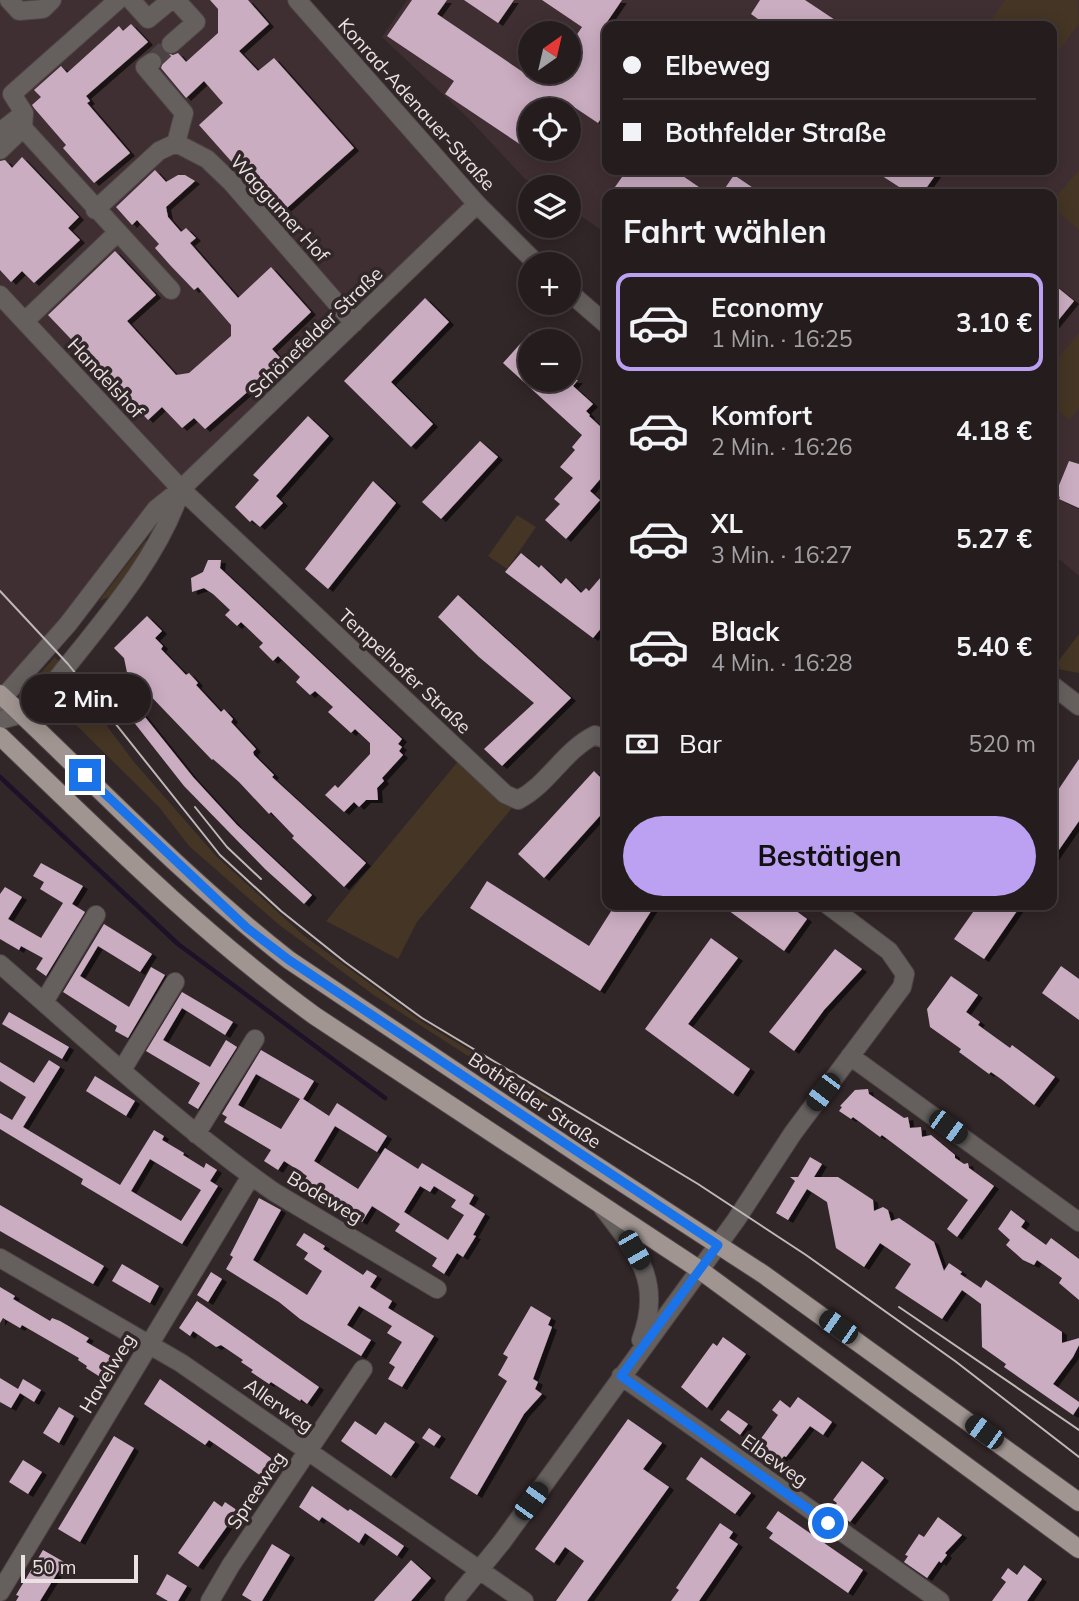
<!DOCTYPE html>
<html lang="de">
<meta charset="utf-8">
<style>
:root{--surface:#251c1e;--page:#2d2527;--text:#f1f3f6;--muted:#a3a1a4;--line:#423a3c;--accent:#bca0f2}
body{margin:0;font-family:Mulish,sans-serif;background:var(--page);color:var(--text);height:100vh;display:flex;flex-direction:column;font-size:26px;white-space:nowrap}
*{box-sizing:border-box;margin:0}
p{font-size:23px;color:var(--muted)}
.icon{flex:none;width:38px;height:38px;fill:none;stroke:currentColor;stroke-width:2;stroke-linecap:round;stroke-linejoin:round}
.map{position:relative;flex:1;overflow:hidden}
.sheet{position:absolute;left:602px;top:189px;width:455px;height:721px;display:flex;flex-direction:column;background:var(--surface);border-radius:14px;box-shadow:0 4px 18px #0003,0 0 0 2px var(--line)}
.sheet>*{flex:none}
.banner{position:absolute;left:602px;top:21px;width:455px;height:154px;border-radius:14px;box-shadow:0 4px 18px #0003,0 0 0 2px var(--line);display:grid;align-content:center;height:154px;padding:0 21px;background:var(--surface)}
.needle{width:46px;rotate:34deg}
.tools{position:absolute;left:518px;top:21px;display:grid;gap:14px}
.tools a{display:grid;place-items:center;width:63px;height:63px;border-radius:50%;background:var(--surface);box-shadow:0 4px 18px #0003,0 0 0 2px var(--line);font-size:35px}
.scale{position:absolute;left:21px;bottom:18px;width:117px;box-sizing:border-box;padding-left:7px;border:4px solid #e9e1e2;border-top:0;font-size:19px;line-height:24px;white-space:nowrap;color:#e9e1e2;-webkit-text-stroke:5px #312628;paint-order:stroke}
.end{position:absolute;width:32px;height:32px;margin:-16px;border:9px solid #1a73e8;background:#fff;box-shadow:0 0 0 4px #fff}
.from{border-radius:50%}
.bubble{position:absolute;height:49px;border-radius:24px;background:var(--surface);box-shadow:0 4px 18px #0003,0 0 0 2px var(--line);font-size:23px;font-weight:700;line-height:49px;text-align:center}
.car{position:absolute;width:21px;height:42px;margin:-21px -10px;border-radius:9px;box-shadow:0 0 5px 2px #0007;background:linear-gradient(#222 24%,#8ab4d8 0 40%,#222 0 76%,#8ab4d8 0 86%,#222 0)}
.banner b{display:flex;align-items:center;gap:24px;height:66px;font-size:26px}
.banner b+b{border-top:2px solid var(--line)}
.banner i{width:18px;height:18px;background:var(--text)}
ul{padding:0;list-style:none}
li{display:flex;align-items:center;gap:21px;height:98px;margin:0 14px 10px;padding:0 7px;border:4px solid transparent;border-radius:14px}
li div{flex:1}
li b{display:block;font-size:26px}
li em{font-style:normal;font-weight:700}
li.active{border-color:var(--accent)}
li>.icon{width:63px;height:63px;stroke-width:1.5}
h2{padding:0 21px;font-size:32px;line-height:84px}
.pay{display:flex;align-items:center;gap:18px;height:77px;padding:0 21px;font-size:26px}
.pay p{margin-inline-start:auto}
.cta{display:flex;gap:14px;margin-top:auto;padding:14px 21px}
.cta a{flex:1;height:80px;border-radius:42px;background:var(--accent);color:#111;font-size:28px;font-weight:700;line-height:80px;text-align:center}
.map>svg:first-child{display:block}
.built{fill:#402f32;fill-rule:evenodd}
.green{fill:#443524}
.lines{fill:none;stroke-linecap:round;stroke-linejoin:round}
.stream{stroke:#1c1126;stroke-width:4.5}
.building{fill:#cbadc2;fill-rule:evenodd;filter:url(#shadow)}
.minor-tunnel{stroke:#4d4244;stroke-width:18;stroke-dasharray:18 9;stroke-linecap:butt}
.minor-casing{stroke:#4e4446;stroke-width:20}
.major-casing{stroke:#4e4446;stroke-width:20}
.minor{stroke:#65605e;stroke-width:18}
.major{stroke:#a09591;stroke-width:18}
.tram{stroke:#bfb7b8;stroke-width:2}
.route{stroke:#1a73e8;stroke-width:9}
.labels{text-anchor:middle;dominant-baseline:central;stroke-width:7;stroke-linejoin:round;paint-order:stroke}
.street-label{font-size:19px;fill:#e9e1e2;stroke:#312628}
</style>
<div class="map">
<svg width="1079" height="1601" viewBox="0 0 1079 1601">
<defs>
<filter id="shadow"><feDropShadow dx="5" dy="3" stdDeviation="0" flood-color="#0009"/></filter>
</defs>
<rect width="100%" height="100%" fill="#312628"/>
<path class="built" d="M0,0H297L477,204L181,489L0,694Z
M407,0H1079V576L1052,553V194H607V234L569,208V187H538L525,179L469,119L382,37ZM607,26H1052V170H607ZM530,33H569V72H530ZM530,110H569V149H530Z"/>
<path class="green" d="M1005,0H1078L1079,23L1052,61V26H987Z
M1079,170V230L1052,207V202Z
M1079,333V408L1069,420L1052,405V365Z
M517,515L536,527L507,569L488,556Z
M145,541L148,542L112,596L99,601Z
M1079,634V673L1053,668L1076,638Z
M55,657L60,663L34,693L27,688Z
M74,682L134,762L217,857L303,935L421,1021L551,1099L547,1107L375,996L278,924L189,846L159,807L64,713V699Z
M460,759L512,808L417,922L398,959L326,921Z"/>
<g class="lines">
<path class="stream" d="M0,777L178,944L385,1098"/>
</g>
<path class="building" d="M210,0H248L269,24L239,51L258,71L274,58L354,148L279,215L199,125L223,103L204,81L186,98L161,68L163,62L161,55L153,51L160,44L163,52L173,55L178,53L186,62L218,33V9Z
M412,0H447L437,14L542,85L552,72H569V46L582,27L542,0H622L607,22V109L598,123L565,101L558,110H530V151L445,94L454,81L387,36Z
M464,0H514L498,23Z
M760,0H805L844,26H753L758,19L751,14Z
M131,24L148,42L86,96L90,101L87,103L130,153L94,183L63,148L66,145L34,108L32,105L41,97L34,90L61,66L67,73L119,26L123,31Z
M22,157L79,217L68,228L80,240L34,283L22,271L11,282L0,270V161L5,160L12,168Z
M155,170L166,182L178,175H185L195,181L166,207L168,217L181,232L186,228L196,238L190,243L238,298L271,267L311,312L272,349L283,361L205,429L194,418L182,428L162,407L148,420L48,315L115,251L156,295L127,321L176,375L189,373L231,336V325L198,287L194,290L170,265L155,248L159,244L137,220L132,225L116,207Z
M627,170H674L709,194H610Z
M873,170H939L922,194H910Z
M734,175L762,194H721Z
M1052,283L1074,301L1052,328Z
M425,298L449,322L391,382L433,424L411,447L344,381Z
M530,333V380H578L573,386L593,404L586,411L590,415L589,416L603,429L600,433L607,439V471L590,491L600,500L566,539L545,520L560,504L554,499L573,478L560,467L575,450L572,447L582,435L503,363Z
M308,416L329,436L276,496L283,503L260,527L252,520L250,522L235,507L259,480L253,475Z
M480,441L498,457L441,519L422,502Z
M1069,461L1079,464V508L1059,499L1060,497L1055,495Z
M373,481L396,503L328,589L305,569Z
M521,553L539,568L541,565L561,584L566,578L581,593L586,588L589,591L607,570V621L593,638L505,572Z
M208,560H221L220,568L402,739L398,744L402,747L399,751L403,755L382,778L384,781L377,788L378,800H366L359,807L354,802L344,812L325,795L335,785L338,788L370,754V743L355,729L351,733L328,712L333,707L315,691L310,695L296,682L300,677L278,656L273,661L259,647L263,643L241,622L237,626L225,615L230,610L213,594L204,588L192,592L191,578L203,572Z
M458,595L571,698L502,766L484,749L534,703L479,657L438,617Z
M147,616L162,631L155,638L163,646L161,649L186,675L189,673L198,683L196,685L221,712L224,709L233,719L231,722L256,749L253,752L254,755L274,775L272,777L366,863L344,887L292,838L294,836L271,812L269,814L239,782L213,759L212,760L141,686L129,697L193,777L237,825L312,895L304,904L265,869L184,786L103,683L130,687L124,658L114,648Z
M1079,759V821L1052,860V799Z
M594,771L607,784V808L544,878L518,854Z
M41,863L83,886L72,904L85,912L46,976L36,969L43,958L21,946L19,950L0,939V894L5,887L22,897L8,919L41,938L63,903L40,889L44,882L33,876Z
M487,881L589,946L615,905H655L600,991L470,908Z
M721,905H788L807,919L784,951Z
M978,905H1021L984,959L954,939Z
M104,924L152,954L140,972L98,946L80,976L129,1007L151,967L165,975L128,1038L115,1031L117,1026L63,992Z
M711,938L738,958L688,1024L750,1069L733,1094L645,1029Z
M835,949L862,969L824,1010L794,1051L769,1032Z
M1061,966L1079,979V1020L1042,993Z
M951,976L978,995L966,1012L980,1022L978,1025L1010,1048L1012,1045L1055,1077L1034,1105L1001,1079L991,1072L989,1074L959,1052L961,1049L930,1027L927,1009Z
M182,992L233,1022L225,1035L182,1008L163,1040L210,1067L226,1040L237,1047L198,1109L188,1103L200,1083L146,1051Z
M9,1012L69,1047L62,1059L2,1024Z
M261,1050L314,1081L303,1099L329,1116L337,1103L387,1136L377,1152L335,1126L314,1161L358,1189L385,1148L418,1169L422,1163L474,1195L469,1204L485,1214L473,1235L476,1236L463,1257L457,1253L444,1274L432,1266L437,1258L395,1231L400,1224L372,1206L362,1222L351,1215L354,1211L316,1188L315,1190L303,1183L307,1176L284,1161L278,1170L264,1161L271,1150L224,1122L227,1117L222,1114ZM256,1074L300,1099L281,1129L238,1105ZM420,1186L430,1192L434,1186L456,1200L451,1207L464,1215L448,1240L404,1212Z
M49,1060L60,1067L23,1127L120,1185L154,1130L164,1136L162,1140L184,1153L183,1155L204,1168L206,1163L217,1170L210,1181L218,1186L182,1244L81,1184L83,1179L0,1129V1113L12,1120L26,1097L0,1081V1062L34,1083ZM150,1159L201,1190L181,1221L131,1191Z
M95,1076L135,1101L126,1116L86,1091Z
M868,1089L869,1094L904,1118L908,1117L910,1128L921,1127L922,1137L931,1135L955,1155V1158L964,1164L968,1163L969,1168L994,1186L957,1237L947,1229L968,1200L882,1135L880,1137L853,1117L851,1119L839,1111L842,1107L840,1106L855,1090Z
M810,1157L822,1164L814,1177H838L873,1200L874,1211L883,1207L888,1210L891,1221L899,1218L934,1242L944,1271L949,1263L962,1272L960,1274L981,1288L986,1280L1062,1332V1343L1079,1338V1345L1073,1357L1053,1384L1079,1402V1406L1073,1415L1004,1367L1006,1364L982,1347L981,1304L962,1290L942,1319L895,1288L911,1264L880,1243L864,1267L836,1248L827,1202L807,1189L788,1220L776,1213L795,1181L790,1177H798Z
M259,1198L281,1210L253,1260L307,1295L322,1271L304,1259L308,1253L296,1245L304,1233L325,1246L323,1249L363,1275L367,1270L377,1276L370,1287L392,1301L388,1308L434,1336L402,1387L388,1379L395,1367L389,1363L402,1342L387,1333L392,1326L359,1306L347,1325L371,1340L361,1356L300,1319L279,1302L226,1269L233,1257L230,1255Z
M0,1205L104,1266L93,1284L0,1231Z
M1011,1210L1025,1221L1021,1227L1046,1245L1051,1238L1079,1259V1300L1059,1283L1062,1278L1037,1260L1034,1265L1023,1260L1006,1245L1010,1240L998,1229Z
M122,1264L159,1286L150,1303L112,1281Z
M211,1272L222,1279L208,1302L197,1295Z
M0,1287L15,1296L13,1299L50,1321L52,1318L60,1321L89,1338L86,1342L114,1358L102,1378L86,1368L87,1366L78,1360L79,1358L22,1325L20,1328L3,1318L0,1323Z
M197,1301L319,1387L307,1404L301,1399L300,1401L271,1382L269,1384L251,1372L253,1370L241,1362L243,1360L221,1345L216,1347L193,1331L190,1336L179,1328Z
M531,1306L551,1318L548,1325L552,1327L533,1379L538,1382L535,1389L542,1394L524,1414L477,1495L450,1478L507,1381L498,1375L508,1357L503,1354Z
M723,1337L746,1354L707,1408L681,1387L713,1343L717,1346Z
M0,1378L18,1389L23,1379L41,1390L34,1402L20,1393L11,1408L0,1402Z
M160,1379L272,1459L261,1476L209,1440L205,1445L144,1404Z
M798,1397L832,1422L823,1435L810,1426L786,1457L784,1456L780,1461L757,1444L778,1415L772,1410L780,1400L790,1408Z
M59,1407L74,1416L59,1443L43,1433Z
M728,1410L748,1424L740,1435L720,1420Z
M628,1419L662,1443L643,1469L669,1487L587,1601H556L584,1561L565,1547L554,1563L535,1549Z
M355,1421L376,1435L385,1422L415,1442L391,1476L341,1441Z
M429,1428L441,1436L434,1446L422,1438Z
M114,1436L134,1448L80,1542L58,1529Z
M701,1457L751,1493L735,1514L686,1479Z
M23,1460L42,1472L28,1494L9,1482Z
M862,1461L884,1478L850,1522L832,1509L837,1503L833,1500Z
M312,1486L348,1511L350,1509L404,1546L397,1556L365,1533L359,1543L322,1517L319,1521L299,1507Z
M214,1501L222,1507L225,1502L238,1511L198,1567L178,1553Z
M778,1511L863,1570L848,1593L769,1538L773,1533L766,1528Z
M938,1517L962,1535L945,1553L947,1555L941,1563L939,1561L927,1578L904,1562L908,1556L905,1555L919,1534L924,1537Z
M720,1523L733,1532L729,1538L738,1544L699,1601H671L679,1590L676,1588Z
M272,1544L290,1555L262,1601H252L242,1595Z
M43,1550L64,1562L40,1601H16L19,1596L16,1595Z
M411,1560L431,1578L411,1601H374Z
M1024,1565L1042,1579L1027,1601H992L1006,1582L1001,1578L1008,1568L1017,1575Z
M167,1574L187,1586L178,1601H168L156,1594Z"/>
<g class="lines">
<path class="minor-tunnel" d="M152,62L171,44"/>
<defs>
<path id="minor" d="M9,0L19,11L43,9L52,0
M131,0L148,19L171,0
M297,0L477,204L537,264
M171,44L196,22L176,0
M152,62L145,67L184,113L176,143
M24,113L23,128L171,290
M0,132L24,113L12,94L118,0
M176,143L207,159L231,182L354,323
M0,150L23,128
M95,210L159,151L176,143
M569,292L607,325
M0,295L181,489L505,794L518,800C549,784 563,751 595,735L607,740
M25,321L117,233
M1052,685L1079,706
M0,701L68,624L156,509L181,489L477,204
M0,720L22,714L41,699C89,636 157,565 181,489
M0,964C90,1042 177,1124 274,1192L437,1289
M44,1002L96,915
M850,1056L1079,1222
M122,1070L175,982
M196,1134L255,1039
M603,1208C638,1253 663,1282 641,1340
M0,1258L181,1363L524,1601
M621,1376L940,1601
M0,1592L251,1176
M210,1601L231,1565L363,1369
M454,1601L502,1542L686,1289L736,1220L793,1133L902,987L905,974L889,951L828,905"/>
<path id="major" d="M0,694C95,783 185,879 289,960L586,1159L763,1274L1079,1502
M0,736C101,833 202,934 315,1016L700,1270L1079,1549"/>
</defs>
<use href="#minor" class="minor-casing"/>
<use href="#major" class="major-casing"/>
<use href="#minor" class="minor"/>
<use href="#major" class="major"/>
<path class="tram" d="M0,591L68,664L220,855L281,911L345,962L422,1018L698,1184L806,1255L955,1361L1079,1457
M195,807L227,847L261,879
M899,1307L1079,1430"/>
</g>
<g class="lines">
<path class="route" d="M85,775L247,928L289,960L718,1245L621,1376L828,1523"/>
</g>
<g class="labels">
<g class="street-label">
<text transform="translate(417 104) rotate(48)">Konrad-Adenauer-Straße</text>
<text transform="translate(280 208) rotate(48)">Waggumer Hof</text>
<text transform="translate(315 332) rotate(-44)">Schönefelder Straße</text>
<text transform="translate(106 378) rotate(47)">Handelshof</text>
<text transform="translate(405 671) rotate(43)">Tempelhofer Straße</text>
<text transform="translate(535 1100) rotate(34)">Bothfelder Straße</text>
<text transform="translate(325 1197) rotate(31)">Bodeweg</text>
<text transform="translate(107 1373) rotate(-59)">Havelweg</text>
<text transform="translate(279 1405) rotate(35)">Allerweg</text>
<text transform="translate(775 1460) rotate(35)">Elbeweg</text>
<text transform="translate(256 1490) rotate(-56)">Spreeweg</text>
</g>
</g>
</svg>
<div class="tools">
<a><svg class="needle" viewBox="-14 -14 28 28"><path d="M0-13l5 13h-10z" fill="#e53935"/><path d="M0 13l5-13h-10z" fill="#a3a1a4"/></svg></a>
<a><svg class="icon" aria-label="locate" viewBox="0 0 24 24"><circle cx="12" cy="12" r="6"/><path d="M12 2v4M12 18v4M2 12h4M18 12h4"/></svg></a>
<a><svg class="icon" aria-label="layers" viewBox="0 0 24 24"><path d="M12 4l9 5-9 5-9-5zM3 14l9 5 9-5"/></svg></a>
<a>+</a>
<a>−</a>
</div>
<div class="scale">50 m</div>
<i class="end from" style="left:828px;top:1523px"></i>
<i class="end" style="left:85px;top:775px"></i>
<div class="bubble" style="left:21px;top:674px;width:130px">2 Min.</div>
<i class="car" style="left:823px;top:1092px;rotate:217deg"></i>
<i class="car" style="left:948px;top:1127px;rotate:126deg"></i>
<i class="car" style="left:634px;top:1250px;rotate:150deg"></i>
<i class="car" style="left:838px;top:1327px;rotate:305deg"></i>
<i class="car" style="left:984px;top:1432px;rotate:306deg"></i>
<i class="car" style="left:531px;top:1501px;rotate:36deg"></i>
<div class="banner">
<b><i class="from"></i>Elbeweg</b>
<b><i></i>Bothfelder Straße</b>
</div>
<section class="sheet">
<h2>Fahrt wählen</h2>
<ul>
<li class="active"><svg class="icon" aria-label="car" viewBox="0 0 24 24"><path d="M5 17H2v-5l4-1 3-4h7l3 4 3 1v5h-3M9 17h6M6 11h13"/><circle cx="7" cy="17" r="2"/><circle cx="17" cy="17" r="2"/></svg><div><b>Economy</b><p>1 Min. · 16:25</p></div><em>3.10 €</em></li>
<li><svg class="icon" aria-label="car" viewBox="0 0 24 24"><path d="M5 17H2v-5l4-1 3-4h7l3 4 3 1v5h-3M9 17h6M6 11h13"/><circle cx="7" cy="17" r="2"/><circle cx="17" cy="17" r="2"/></svg><div><b>Komfort</b><p>2 Min. · 16:26</p></div><em>4.18 €</em></li>
<li><svg class="icon" aria-label="car" viewBox="0 0 24 24"><path d="M5 17H2v-5l4-1 3-4h7l3 4 3 1v5h-3M9 17h6M6 11h13"/><circle cx="7" cy="17" r="2"/><circle cx="17" cy="17" r="2"/></svg><div><b>XL</b><p>3 Min. · 16:27</p></div><em>5.27 €</em></li>
<li><svg class="icon" aria-label="car" viewBox="0 0 24 24"><path d="M5 17H2v-5l4-1 3-4h7l3 4 3 1v5h-3M9 17h6M6 11h13"/><circle cx="7" cy="17" r="2"/><circle cx="17" cy="17" r="2"/></svg><div><b>Black</b><p>4 Min. · 16:28</p></div><em>5.40 €</em></li>
</ul>
<div class="pay"><svg class="icon" aria-label="cash" viewBox="0 0 24 24"><path d="M3 7h18v10H3z"/><circle cx="12" cy="12" r="2"/></svg>Bar<p>520 m</p></div>
<div class="cta"><a>Bestätigen</a></div>
</section>
</div>
